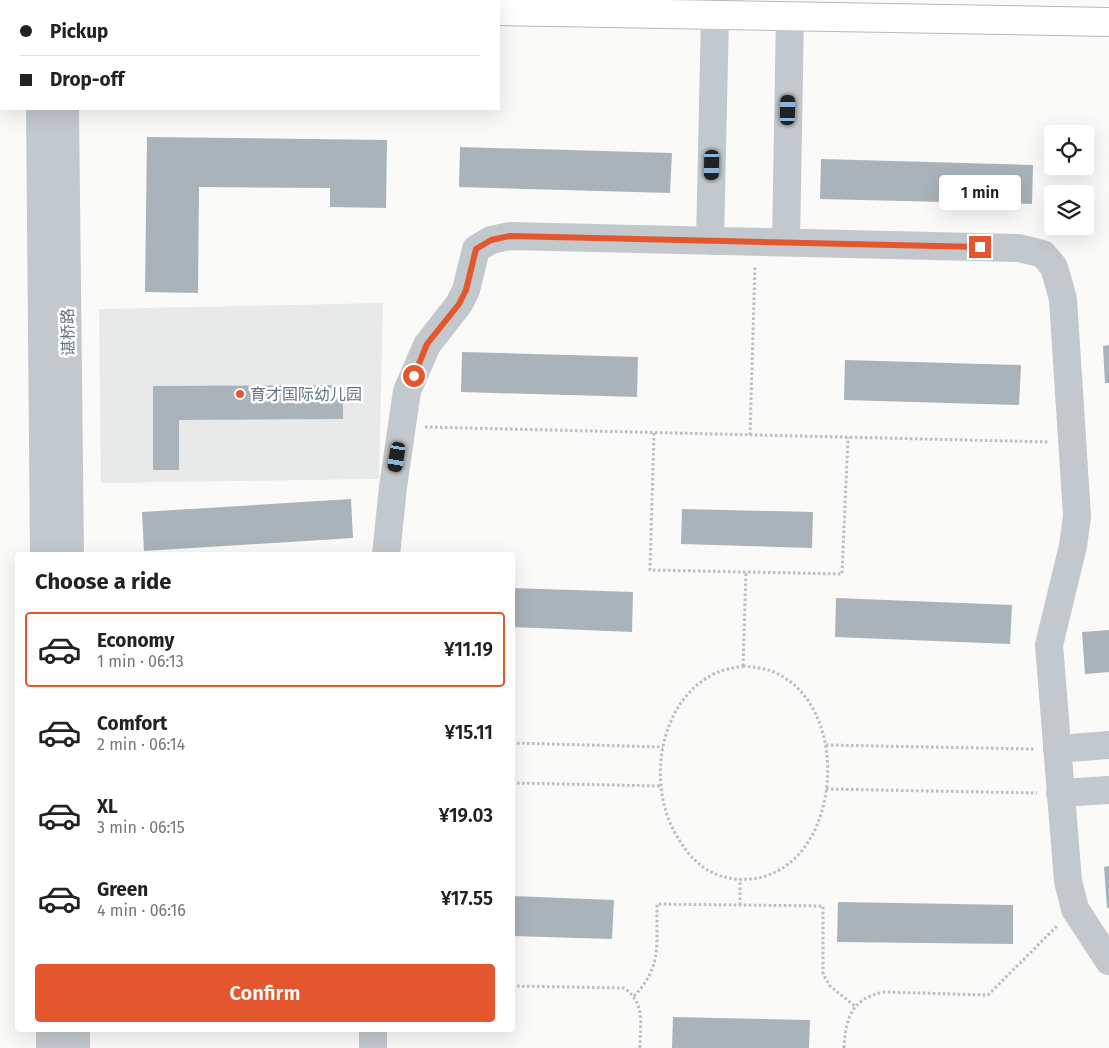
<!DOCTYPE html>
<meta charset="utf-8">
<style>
:root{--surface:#fff;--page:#f6f6f6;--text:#222;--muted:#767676;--line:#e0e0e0;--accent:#e4572e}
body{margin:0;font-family:"Fira Sans","Noto Sans SC",sans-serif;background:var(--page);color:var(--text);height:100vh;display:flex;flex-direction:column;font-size:19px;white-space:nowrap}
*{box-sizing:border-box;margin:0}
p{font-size:16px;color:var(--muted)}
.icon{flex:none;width:28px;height:28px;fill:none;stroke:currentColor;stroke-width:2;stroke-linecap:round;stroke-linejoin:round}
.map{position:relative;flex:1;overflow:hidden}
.sheet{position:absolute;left:15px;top:552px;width:500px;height:480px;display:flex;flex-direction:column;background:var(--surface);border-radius:5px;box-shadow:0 5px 20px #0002}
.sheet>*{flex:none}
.guide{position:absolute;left:0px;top:0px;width:500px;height:110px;box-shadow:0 5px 20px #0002;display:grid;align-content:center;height:110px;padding:0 20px;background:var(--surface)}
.buttons{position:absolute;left:1044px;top:125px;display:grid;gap:10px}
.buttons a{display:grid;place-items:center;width:50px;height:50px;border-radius:5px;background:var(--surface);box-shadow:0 5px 20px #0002;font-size:25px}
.end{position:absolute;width:22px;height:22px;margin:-11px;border:6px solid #e4572e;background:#fff;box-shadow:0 0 0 2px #fff}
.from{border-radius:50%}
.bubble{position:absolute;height:35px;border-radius:5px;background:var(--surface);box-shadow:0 5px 20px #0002;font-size:16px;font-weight:600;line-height:35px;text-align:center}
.car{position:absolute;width:15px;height:30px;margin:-15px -8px;border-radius:6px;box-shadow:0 0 4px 1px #0007;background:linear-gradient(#222 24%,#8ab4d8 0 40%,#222 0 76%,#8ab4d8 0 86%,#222 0)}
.guide b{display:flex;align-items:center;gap:18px;height:48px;font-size:19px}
.guide b+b{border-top:1px solid var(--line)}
.guide i{width:12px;height:12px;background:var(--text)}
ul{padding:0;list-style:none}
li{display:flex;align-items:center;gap:15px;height:75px;margin:0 10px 8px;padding:0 10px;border:2px solid transparent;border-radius:5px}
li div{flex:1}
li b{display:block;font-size:19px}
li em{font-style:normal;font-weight:600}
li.selected{border-color:var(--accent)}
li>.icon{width:45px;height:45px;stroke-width:1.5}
h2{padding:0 20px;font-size:22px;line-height:60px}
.cta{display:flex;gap:10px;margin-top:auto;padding:10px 20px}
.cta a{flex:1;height:58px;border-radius:5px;background:var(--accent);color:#fff;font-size:20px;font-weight:600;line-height:58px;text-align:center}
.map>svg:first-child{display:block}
.built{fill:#e8e9e9}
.building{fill:#aab3b9}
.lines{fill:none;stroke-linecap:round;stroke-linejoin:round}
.major-casing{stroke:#b5babe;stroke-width:30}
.path{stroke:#bbbfc2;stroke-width:3;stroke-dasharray:2.5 2.5;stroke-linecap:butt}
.minor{stroke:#c3c8cc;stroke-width:28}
.major{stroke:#fff;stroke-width:28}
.route{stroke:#e4572e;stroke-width:6}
.poi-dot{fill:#e4572e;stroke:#fff;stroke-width:2}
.labels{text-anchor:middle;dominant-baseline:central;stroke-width:5;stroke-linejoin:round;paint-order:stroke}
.street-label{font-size:16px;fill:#657683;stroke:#fff}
.poi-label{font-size:16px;fill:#657683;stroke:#fff;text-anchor:start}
</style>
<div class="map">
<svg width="1109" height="1048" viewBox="0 0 1109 1048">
<rect width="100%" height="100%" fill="#fafaf8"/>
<path class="built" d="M383,303L379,479L101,483L99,309Z"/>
<path class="building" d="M147,137L387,140L386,208L330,207V188L199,187L198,293L145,292Z
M460,147L672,153L670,193L459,187Z
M821,159L1033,165L1032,204L820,199Z
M1109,345V383H1105L1103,346Z
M462,352L638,357L637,397L461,392Z
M845,360L1021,365L1019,405L844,400Z
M343,385V419L179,420V470H153V386Z
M351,499L353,538L144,551L142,512Z
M682,509L813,512L812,548L681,544Z
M512,588L633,592L632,632L512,627Z
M836,598L1012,605L1010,644L835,637Z
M1109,630V672L1085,674L1082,632Z
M1109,866V908H1107L1104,867Z
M512,896L614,900L612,939L512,936Z
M838,902L1013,905V944L837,942Z
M673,1017L810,1020L809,1048H672Z"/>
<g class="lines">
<defs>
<path id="major" d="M224,0V1
M499,11L1109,22"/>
</defs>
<use href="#major" class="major-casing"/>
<path class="path" d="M425,427L1049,442
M654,433L650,570L842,574L848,437
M750,435L755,265
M743,666C754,667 765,668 776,673C860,712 838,888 736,879C705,876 688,857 674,831C648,782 659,705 710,676C720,670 732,668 743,666Z
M743,666L746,572
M512,743L663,747
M826,745L1034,749
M512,783L660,786
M826,789L1037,793
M740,905V879
M512,986L624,988C646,1004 640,1023 640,1048
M634,996C663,966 656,943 657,904L823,906V974L830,986L856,1007
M844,1048C846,1017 851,999 884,992L988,995L1058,925"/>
<path class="minor" d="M38,0V1
M64,0V1
M150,1L151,0
M0,15L1,17
M40,109L44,555
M65,109L70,555
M710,241L715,15
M786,242L790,16
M386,555L393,487L407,391L427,345L459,304L466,290L476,249L491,240L510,236L1019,248L1043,254L1054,267L1063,299L1077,516L1073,546L1049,645L1068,881L1075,909L1109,961
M1057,749L1109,745
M1060,793L1109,790
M50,1030V1048
M76,1030V1048
M373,1048V1030"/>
<use href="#major" class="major"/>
</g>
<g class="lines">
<path class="route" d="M414,376L427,344L459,304L466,290L476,249L491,240L510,236L980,247"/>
</g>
<circle class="poi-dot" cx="240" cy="394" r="5"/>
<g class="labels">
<g class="street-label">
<text transform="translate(68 332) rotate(-91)">谌桥路</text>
</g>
<g class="poi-label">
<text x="250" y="394">育才国际幼儿园</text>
</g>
</g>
</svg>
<div class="buttons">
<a><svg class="icon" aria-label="locate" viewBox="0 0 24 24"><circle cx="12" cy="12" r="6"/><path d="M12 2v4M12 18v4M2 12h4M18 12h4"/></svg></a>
<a><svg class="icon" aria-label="layers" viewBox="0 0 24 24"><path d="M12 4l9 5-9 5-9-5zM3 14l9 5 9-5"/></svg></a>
</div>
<i class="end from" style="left:414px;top:376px"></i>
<i class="end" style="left:980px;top:247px"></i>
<div class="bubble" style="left:939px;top:175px;width:82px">1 min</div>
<i class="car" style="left:788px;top:110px;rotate:1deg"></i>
<i class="car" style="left:712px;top:165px;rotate:181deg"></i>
<i class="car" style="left:397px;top:457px;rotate:189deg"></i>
<div class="guide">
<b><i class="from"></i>Pickup</b>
<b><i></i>Drop-off</b>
</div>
<section class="sheet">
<h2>Choose a ride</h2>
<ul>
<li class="selected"><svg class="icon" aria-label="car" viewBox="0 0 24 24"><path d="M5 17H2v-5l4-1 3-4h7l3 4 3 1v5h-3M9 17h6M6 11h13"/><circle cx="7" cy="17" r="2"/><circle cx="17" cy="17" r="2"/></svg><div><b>Economy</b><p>1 min · 06:13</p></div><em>¥11.19</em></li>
<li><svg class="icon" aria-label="car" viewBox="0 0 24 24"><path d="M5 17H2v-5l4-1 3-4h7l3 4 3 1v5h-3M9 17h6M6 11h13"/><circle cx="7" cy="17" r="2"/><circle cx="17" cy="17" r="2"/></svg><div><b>Comfort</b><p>2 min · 06:14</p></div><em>¥15.11</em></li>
<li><svg class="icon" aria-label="car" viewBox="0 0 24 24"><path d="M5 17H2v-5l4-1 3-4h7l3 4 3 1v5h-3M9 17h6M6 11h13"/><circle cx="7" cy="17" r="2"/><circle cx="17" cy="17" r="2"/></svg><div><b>XL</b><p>3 min · 06:15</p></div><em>¥19.03</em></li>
<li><svg class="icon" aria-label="car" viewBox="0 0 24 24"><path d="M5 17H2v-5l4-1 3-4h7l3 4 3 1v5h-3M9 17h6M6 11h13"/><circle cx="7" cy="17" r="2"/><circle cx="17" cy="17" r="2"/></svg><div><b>Green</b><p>4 min · 06:16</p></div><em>¥17.55</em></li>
</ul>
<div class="cta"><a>Confirm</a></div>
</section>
</div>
